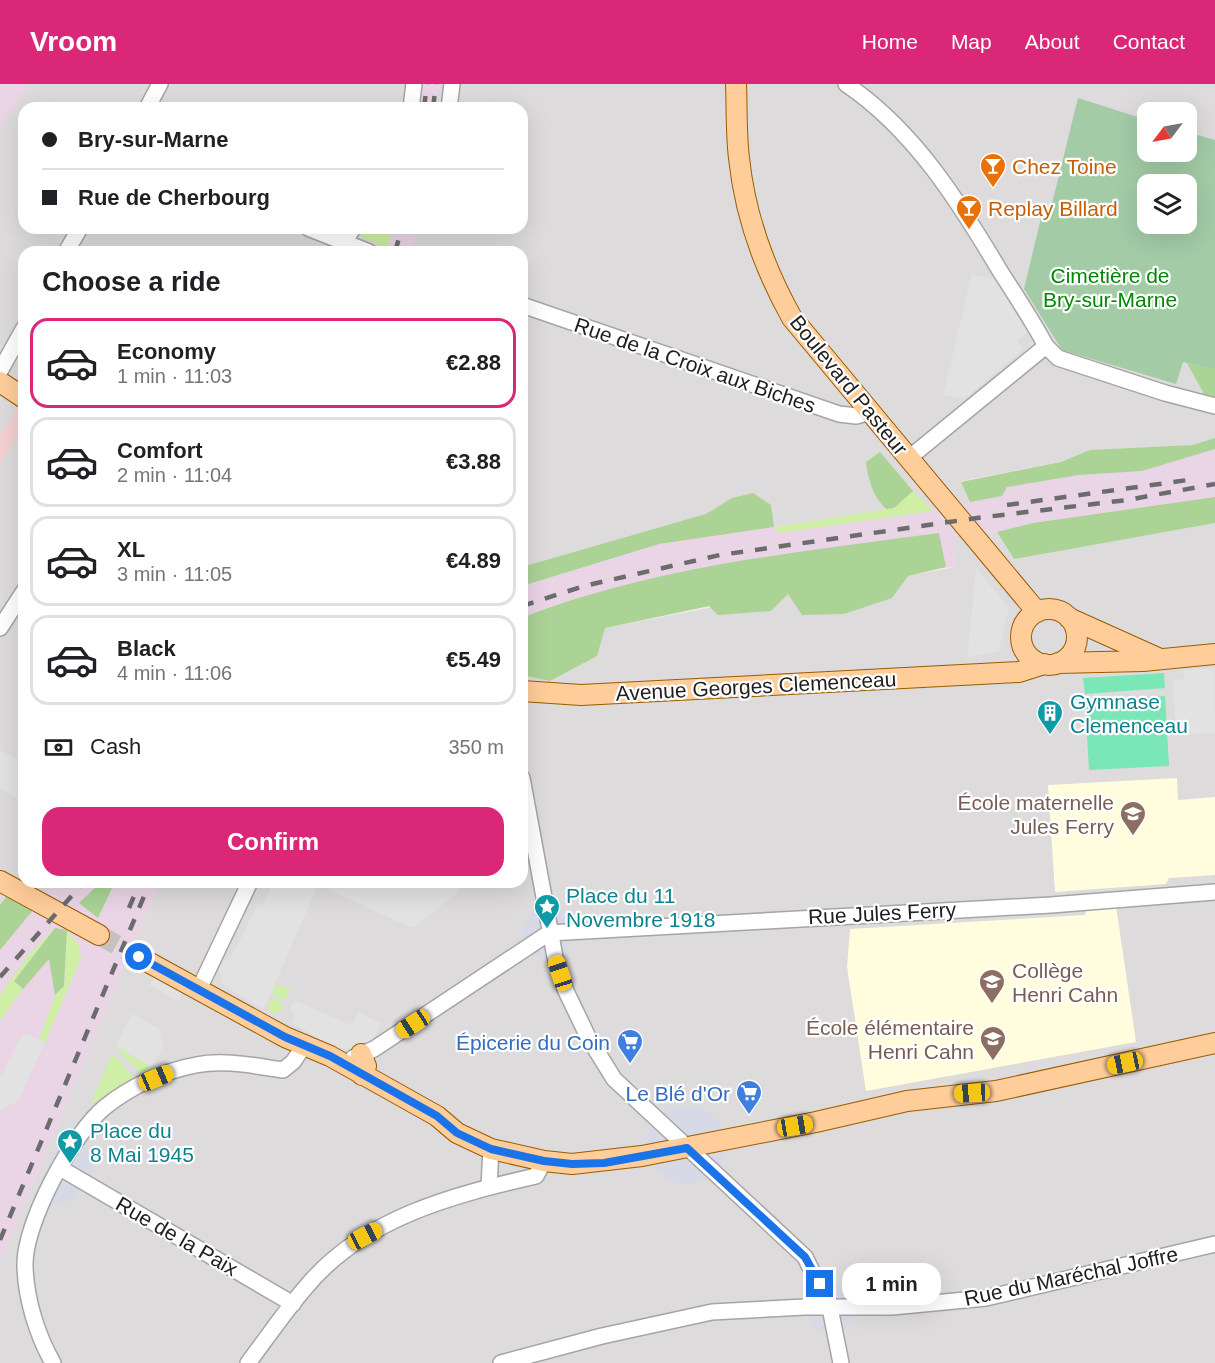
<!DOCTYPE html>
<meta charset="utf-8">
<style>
:root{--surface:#fff;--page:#f6f6f6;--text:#202124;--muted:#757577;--line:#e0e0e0;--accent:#db2777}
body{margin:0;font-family:Arial,sans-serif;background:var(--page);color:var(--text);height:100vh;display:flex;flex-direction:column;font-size:22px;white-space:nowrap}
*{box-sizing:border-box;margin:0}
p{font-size:20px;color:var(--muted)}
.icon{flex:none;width:33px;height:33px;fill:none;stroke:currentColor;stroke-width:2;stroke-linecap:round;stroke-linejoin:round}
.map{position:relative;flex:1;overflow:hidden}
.sheet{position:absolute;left:18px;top:162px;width:510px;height:642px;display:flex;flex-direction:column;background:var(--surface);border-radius:18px;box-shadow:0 6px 24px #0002}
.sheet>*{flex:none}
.top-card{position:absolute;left:18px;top:18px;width:510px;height:132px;border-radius:18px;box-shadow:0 6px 24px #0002;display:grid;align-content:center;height:132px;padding:0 24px;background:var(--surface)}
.needle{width:39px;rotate:238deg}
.controls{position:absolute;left:1137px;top:18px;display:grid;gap:12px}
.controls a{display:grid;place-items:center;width:60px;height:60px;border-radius:12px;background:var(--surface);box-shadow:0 6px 24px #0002;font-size:30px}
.end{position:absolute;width:27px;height:27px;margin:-14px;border:8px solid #1a73e8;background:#fff;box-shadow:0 0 0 3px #fff}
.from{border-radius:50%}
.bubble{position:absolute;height:42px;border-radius:18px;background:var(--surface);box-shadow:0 6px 24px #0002;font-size:20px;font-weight:700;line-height:42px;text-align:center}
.car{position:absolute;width:18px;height:36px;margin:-18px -9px;border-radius:8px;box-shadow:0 0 4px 2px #0007;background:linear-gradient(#f5c518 24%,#345 0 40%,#f5c518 0 76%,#345 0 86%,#f5c518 0)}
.top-card b{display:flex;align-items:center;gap:21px;height:57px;font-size:22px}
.top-card b+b{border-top:2px solid var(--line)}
.top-card i{width:15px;height:15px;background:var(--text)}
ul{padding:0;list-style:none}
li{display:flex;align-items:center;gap:18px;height:90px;margin:0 12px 9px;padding:0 12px;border:3px solid var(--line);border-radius:18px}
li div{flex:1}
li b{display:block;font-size:22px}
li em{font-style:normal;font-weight:700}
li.current{border-color:var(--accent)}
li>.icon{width:54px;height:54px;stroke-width:1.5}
h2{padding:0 24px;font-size:27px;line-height:72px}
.pay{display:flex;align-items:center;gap:15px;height:66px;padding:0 24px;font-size:22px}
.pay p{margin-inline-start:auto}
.action{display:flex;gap:12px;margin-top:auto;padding:12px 24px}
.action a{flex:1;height:69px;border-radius:18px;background:var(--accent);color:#fff;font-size:24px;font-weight:700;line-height:69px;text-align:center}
header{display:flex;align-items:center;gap:36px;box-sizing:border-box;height:84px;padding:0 30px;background:var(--accent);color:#fff}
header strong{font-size:28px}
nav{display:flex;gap:33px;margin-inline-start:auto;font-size:21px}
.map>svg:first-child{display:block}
.residential{fill:#dddbdb;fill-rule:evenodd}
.commercial{fill:#f3d1d2}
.industrial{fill:#ead5e7}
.education{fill:#fffdde}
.grass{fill:#ceefa5}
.forest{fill:#abd395}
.cemetery{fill:#a3cba6;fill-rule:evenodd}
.pitch{fill:#7be6b6}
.parking{fill:#e2e2e2}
.plaza{fill:#d8d9e6}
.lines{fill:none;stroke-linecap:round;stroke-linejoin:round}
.major-tunnel{stroke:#c6c2bc;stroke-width:20;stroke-dasharray:20 10;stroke-linecap:butt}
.minor-casing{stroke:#a5a5a5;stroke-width:18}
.major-casing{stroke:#995c00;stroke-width:22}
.minor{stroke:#fff;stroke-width:15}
.major{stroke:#ffcd9a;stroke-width:20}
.rail{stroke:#6c6c6c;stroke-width:4.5;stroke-dasharray:12 12;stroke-linecap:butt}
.route{stroke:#1a73e8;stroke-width:8}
.labels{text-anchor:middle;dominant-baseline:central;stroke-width:4.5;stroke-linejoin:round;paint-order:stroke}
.food-label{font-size:21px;fill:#c56008;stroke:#fff;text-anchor:start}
.park-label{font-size:21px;fill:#028704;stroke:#fff}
.street-label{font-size:21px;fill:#1e1e1e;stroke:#fff}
.culture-label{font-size:21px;fill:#0d838f;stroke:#fff;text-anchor:start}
.education-label{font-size:21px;fill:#785e54;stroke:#fff;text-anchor:end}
.shop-label{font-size:21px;fill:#366cbe;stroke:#fff;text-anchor:end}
</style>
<header>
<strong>Vroom</strong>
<nav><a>Home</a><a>Map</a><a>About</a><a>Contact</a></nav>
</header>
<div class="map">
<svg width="1215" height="1279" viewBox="0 0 1215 1279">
<rect width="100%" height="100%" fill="#f0ebe4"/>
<path class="residential" d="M0,0H1215V354L1193,361L1090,366L1064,377L961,397L970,418L933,427L913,407L894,424L659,460L522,490V168H24V798H56L34,825L7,812L0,821ZM24,24H522V144H24ZM1148,28H1186V68H1148ZM1148,100H1186V140H1148Z
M1215,439V1279H0V1177L160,798H522V591L551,597L605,544L788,509L892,514L908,492L956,483L952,452L997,448L1014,475Z"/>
<path class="commercial" d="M16,326L24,331V343L0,379V350Z"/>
<path class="industrial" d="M0,0H29L0,45Z
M418,0H440L437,24H416Z
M393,144H417L410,168H386Z
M1215,354V439L1014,475L997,448L953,452L956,483L938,484L908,492L892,514L844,530L802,531L788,510L771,527L718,531L709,522L605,544L597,572L550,597L522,591V490L659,460L894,424L913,407L934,427L970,418L961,398L1064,377L1090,366L1193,361Z
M56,798H160L0,1177V821L34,825Z"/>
<path class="education" d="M1177,694L1178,716L1215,713V791L1169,794L1166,800L1055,808L1048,701Z
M1116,822L1136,958L866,1007L847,883L850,845L1085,831L1087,825Z"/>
<path class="grass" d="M366,144H393L387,164L360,153Z
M913,407L933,427L779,449L774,443L894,424Z
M55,844L14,897L23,905L0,937V911L30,869Z
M67,846L79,861L81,875L45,958L39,956L55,911L64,902Z
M276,900L290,905L285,916L272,910Z
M268 922a7 7 0 1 1 14 0a7 7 0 1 1-14 0Z
M115,962L154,984L139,989L132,978L129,979Z
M115,972L133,993L91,1021L110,974Z"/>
<path class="forest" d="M1187,279L1215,285V321L1205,320L1203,308Z
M1215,354V365L1142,387L1079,391L1007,403L1002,412L970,418L961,398L1061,378L1090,366L1193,361Z
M880,368L913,407L894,424L886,425C873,412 868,396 866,378Z
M753,409L771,421L774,443L659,460L522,502V483L706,430L732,414Z
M1215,413V439L1014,475L997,448L1033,439Z
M939,449L946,483L908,492L892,514L844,530L802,531L788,510L771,527L718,531L709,522L605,544L597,572L550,597L522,591V534C654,482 800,468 939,449Z
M101,798H115L98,834L79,819Z
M7,812L34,825L0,866V821Z
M55,844L67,846L64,902L55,911L49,875L23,905L14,897Z"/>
<path class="cemetery" d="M1078,14L1147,36L1148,68H1186L1187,48L1215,56V285L1183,278L1176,300L1062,266L1024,205L1042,130L1049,132ZM1148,100H1186V140H1148Z"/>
<path class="pitch" d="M1164,589L1165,604L1085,610L1083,594Z
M1165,612L1169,682L1089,686L1085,616Z"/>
<path class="parking" d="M972,190L995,195L1027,249L1017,257L1024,265L964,315L943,311Z
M976,484L1009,524L999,567L967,574Z
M1214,584L1215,649L1176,651L1173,596L1184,595L1183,586Z
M0,666L24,679V718L0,704Z
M273,798H461L458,809L412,844L318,801L264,925L223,901L219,886L223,875L227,878L240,856L258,819L263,821Z
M153,893L183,910L178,917L149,901Z
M296,917L351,941L359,928L380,939L374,956L347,965L336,964L292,939L295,933L290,922Z
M132,930L160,945L163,963L152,983L115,962Z
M23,949L45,958L18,1017L0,1026V994Z"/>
<path class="plaza" d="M557,823L569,832L572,857L564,869L543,874L534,870L522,853V844L533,827Z
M648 1061a39 39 0 1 1 78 0a39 39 0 1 1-78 0Z
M72,1047L90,1069L92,1091L74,1115L61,1120L47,1121L33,1114L55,1066Z
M807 1225a24 24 0 1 1 48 0a24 24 0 1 1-48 0Z"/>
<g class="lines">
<path class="major-tunnel" d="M99,851L139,873"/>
<defs>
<path id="minor" d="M846,0C914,46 959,118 1000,187C1016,212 1032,236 1046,262L1058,274L1165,309L1215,322
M147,24L160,0
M411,24L414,0
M449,24L452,0
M308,144L369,168
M66,168L80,144
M339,168L353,144
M522,221L839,330L856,332L870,328
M0,287L24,244
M909,374L1046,262
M0,544L24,507
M522,694L555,873L565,905L588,953L614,995L805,1173L830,1224L841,1279
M199,905L250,798
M353,974L374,965L549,849L1051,821L1215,808
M60,1084L293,1220
M489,1103L491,1065
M53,1279C37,1251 26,1215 25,1183C23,1140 73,1049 105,1023C131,1002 164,987 196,981C224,975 255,982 283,986L293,978L304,962
M248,1279C267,1254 285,1227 306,1203C363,1134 453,1111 536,1092L544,1077
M501,1279L602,1252L712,1228L805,1223H892L986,1214L1215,1160"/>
<path id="major" d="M736,0C737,24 736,50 739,74C745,132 764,184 792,234L1037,528
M0,298L24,314
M1021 553a28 28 0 1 1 56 0a28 28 0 1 1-56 0Z
M1069,534L1158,574
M1058,579L1143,577L1215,570
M522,607L581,611L1019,588L1044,580
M0,797L99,851
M139,873L285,953L330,972L437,1032L457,1049L491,1065L544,1077L572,1080L642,1072L816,1038L907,1017L996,1007L1215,959
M361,970L366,982L362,991"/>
</defs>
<use href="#minor" class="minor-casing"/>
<use href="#major" class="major-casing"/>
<use href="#minor" class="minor"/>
<use href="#major" class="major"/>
<path class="rail" d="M424,24L427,0
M433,24L436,0
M395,168L402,144
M1007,421L1188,396
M522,522L584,502L720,471L977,434L1127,416L1215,400
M129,824L140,798
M0,893L84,798
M0,1156L150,798"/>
</g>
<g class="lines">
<path class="route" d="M139,873L285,953L330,972L437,1032L457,1049L491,1065L544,1077L572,1080L604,1079L687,1064L805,1173L820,1200"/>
</g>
<defs>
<symbol id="bar-pin" viewBox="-11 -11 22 30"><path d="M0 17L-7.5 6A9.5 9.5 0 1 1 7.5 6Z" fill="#e8710a" stroke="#fff"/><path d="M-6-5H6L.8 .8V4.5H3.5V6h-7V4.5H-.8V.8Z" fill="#fff"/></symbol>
<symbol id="building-pin" viewBox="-11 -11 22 30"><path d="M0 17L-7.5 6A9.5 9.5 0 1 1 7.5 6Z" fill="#0f9aa8" stroke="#fff"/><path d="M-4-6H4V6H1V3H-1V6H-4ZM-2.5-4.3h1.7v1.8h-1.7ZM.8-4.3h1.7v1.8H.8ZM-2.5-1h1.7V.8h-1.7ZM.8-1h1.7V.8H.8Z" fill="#fff"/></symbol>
<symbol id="school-pin" viewBox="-11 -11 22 30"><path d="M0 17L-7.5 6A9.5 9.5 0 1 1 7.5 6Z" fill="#8d6e63" stroke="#fff"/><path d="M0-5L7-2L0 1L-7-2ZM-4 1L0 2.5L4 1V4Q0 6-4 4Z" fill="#fff"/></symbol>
<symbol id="sight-pin" viewBox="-11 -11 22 30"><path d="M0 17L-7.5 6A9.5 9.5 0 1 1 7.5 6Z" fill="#0f9aa8" stroke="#fff"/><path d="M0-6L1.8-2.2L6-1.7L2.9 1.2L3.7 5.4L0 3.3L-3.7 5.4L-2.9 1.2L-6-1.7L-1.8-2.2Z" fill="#fff"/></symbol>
<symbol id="supermarket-pin" viewBox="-11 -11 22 30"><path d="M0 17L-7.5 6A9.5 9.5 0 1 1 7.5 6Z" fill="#3f7fe0" stroke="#fff"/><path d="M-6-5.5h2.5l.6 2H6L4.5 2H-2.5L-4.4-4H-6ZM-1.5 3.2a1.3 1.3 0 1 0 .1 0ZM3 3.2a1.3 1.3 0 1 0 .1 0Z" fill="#fff"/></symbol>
</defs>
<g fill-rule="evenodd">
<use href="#bar-pin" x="978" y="67" width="30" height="40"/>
<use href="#bar-pin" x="954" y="109" width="30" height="40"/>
<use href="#building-pin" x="1035" y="614" width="30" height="40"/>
<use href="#school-pin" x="1118" y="715" width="30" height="40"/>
<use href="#sight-pin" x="532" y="808" width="30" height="40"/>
<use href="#school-pin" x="977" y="883" width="30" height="40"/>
<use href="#school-pin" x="978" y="940" width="30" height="40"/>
<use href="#supermarket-pin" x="615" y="943" width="30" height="40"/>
<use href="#supermarket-pin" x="734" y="994" width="30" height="40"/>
<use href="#sight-pin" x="55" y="1043" width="30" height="40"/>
</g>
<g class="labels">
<g class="food-label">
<text x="1012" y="82">Chez Toine</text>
<text x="988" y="124">Replay Billard</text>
</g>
<g class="park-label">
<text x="1110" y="191">Cimetière de<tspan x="1110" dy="24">Bry-sur-Marne</tspan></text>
</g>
<g class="street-label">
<text transform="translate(695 281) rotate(19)">Rue de la Croix aux Biches</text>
<text transform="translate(849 301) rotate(51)">Boulevard Pasteur</text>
<text transform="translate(756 602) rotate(-3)">Avenue Georges Clemenceau</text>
<text transform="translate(882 829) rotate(-3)">Rue Jules Ferry</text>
<text transform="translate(177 1152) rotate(30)">Rue de la Paix</text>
<text transform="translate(1071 1192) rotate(-12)">Rue du Maréchal Joffre</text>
</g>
<g class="culture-label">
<text x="1070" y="617">Gymnase<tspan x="1070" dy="24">Clemenceau</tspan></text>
<text x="566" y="811">Place du 11<tspan x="566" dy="24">Novembre 1918</tspan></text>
<text x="90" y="1046">Place du<tspan x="90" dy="24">8 Mai 1945</tspan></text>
</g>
<g class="education-label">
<text x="1114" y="718">École maternelle<tspan x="1114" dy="24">Jules Ferry</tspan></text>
<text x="1012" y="886" text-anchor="start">Collège<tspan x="1012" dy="24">Henri Cahn</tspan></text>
<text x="974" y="943">École élémentaire<tspan x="974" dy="24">Henri Cahn</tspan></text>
</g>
<g class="shop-label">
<text x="610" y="958">Épicerie du Coin</text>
<text x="730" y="1009">Le Blé d'Or</text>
</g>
</g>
</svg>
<div class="controls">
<a><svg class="needle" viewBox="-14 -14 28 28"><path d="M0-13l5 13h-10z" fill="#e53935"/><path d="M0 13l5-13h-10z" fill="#757577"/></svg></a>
<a><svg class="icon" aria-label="layers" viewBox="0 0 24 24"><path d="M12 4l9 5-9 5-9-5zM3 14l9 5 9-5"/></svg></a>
</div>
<i class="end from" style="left:139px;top:873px"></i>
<i class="end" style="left:820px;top:1200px"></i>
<div class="bubble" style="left:842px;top:1179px;width:99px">1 min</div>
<i class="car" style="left:560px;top:889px;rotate:342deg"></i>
<i class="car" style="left:413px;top:940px;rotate:237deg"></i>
<i class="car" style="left:1125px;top:979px;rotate:258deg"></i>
<i class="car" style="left:156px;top:994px;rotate:67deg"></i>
<i class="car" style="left:972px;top:1009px;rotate:267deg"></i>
<i class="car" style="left:795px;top:1042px;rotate:80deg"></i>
<i class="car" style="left:365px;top:1152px;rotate:62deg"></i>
<div class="top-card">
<b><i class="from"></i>Bry-sur-Marne</b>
<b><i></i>Rue de Cherbourg</b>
</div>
<section class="sheet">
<h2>Choose a ride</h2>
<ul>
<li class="current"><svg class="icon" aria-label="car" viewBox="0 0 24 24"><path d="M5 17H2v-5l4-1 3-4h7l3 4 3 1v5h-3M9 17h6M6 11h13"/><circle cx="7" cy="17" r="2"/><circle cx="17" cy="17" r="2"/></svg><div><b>Economy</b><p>1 min · 11:03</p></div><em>€2.88</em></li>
<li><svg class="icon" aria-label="car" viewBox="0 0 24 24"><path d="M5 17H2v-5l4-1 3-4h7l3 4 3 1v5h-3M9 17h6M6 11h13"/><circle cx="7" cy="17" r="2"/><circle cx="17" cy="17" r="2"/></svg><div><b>Comfort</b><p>2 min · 11:04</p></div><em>€3.88</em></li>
<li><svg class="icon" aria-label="car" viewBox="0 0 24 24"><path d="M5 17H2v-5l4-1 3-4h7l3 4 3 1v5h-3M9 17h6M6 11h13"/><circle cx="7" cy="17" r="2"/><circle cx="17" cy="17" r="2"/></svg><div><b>XL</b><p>3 min · 11:05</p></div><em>€4.89</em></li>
<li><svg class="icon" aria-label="car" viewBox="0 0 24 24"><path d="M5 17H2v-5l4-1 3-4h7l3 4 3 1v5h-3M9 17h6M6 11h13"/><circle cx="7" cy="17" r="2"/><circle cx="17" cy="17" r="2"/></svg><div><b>Black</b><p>4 min · 11:06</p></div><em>€5.49</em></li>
</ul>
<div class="pay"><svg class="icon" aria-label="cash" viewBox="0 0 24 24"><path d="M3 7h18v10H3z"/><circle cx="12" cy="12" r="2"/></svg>Cash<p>350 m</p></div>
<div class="action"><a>Confirm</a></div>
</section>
</div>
